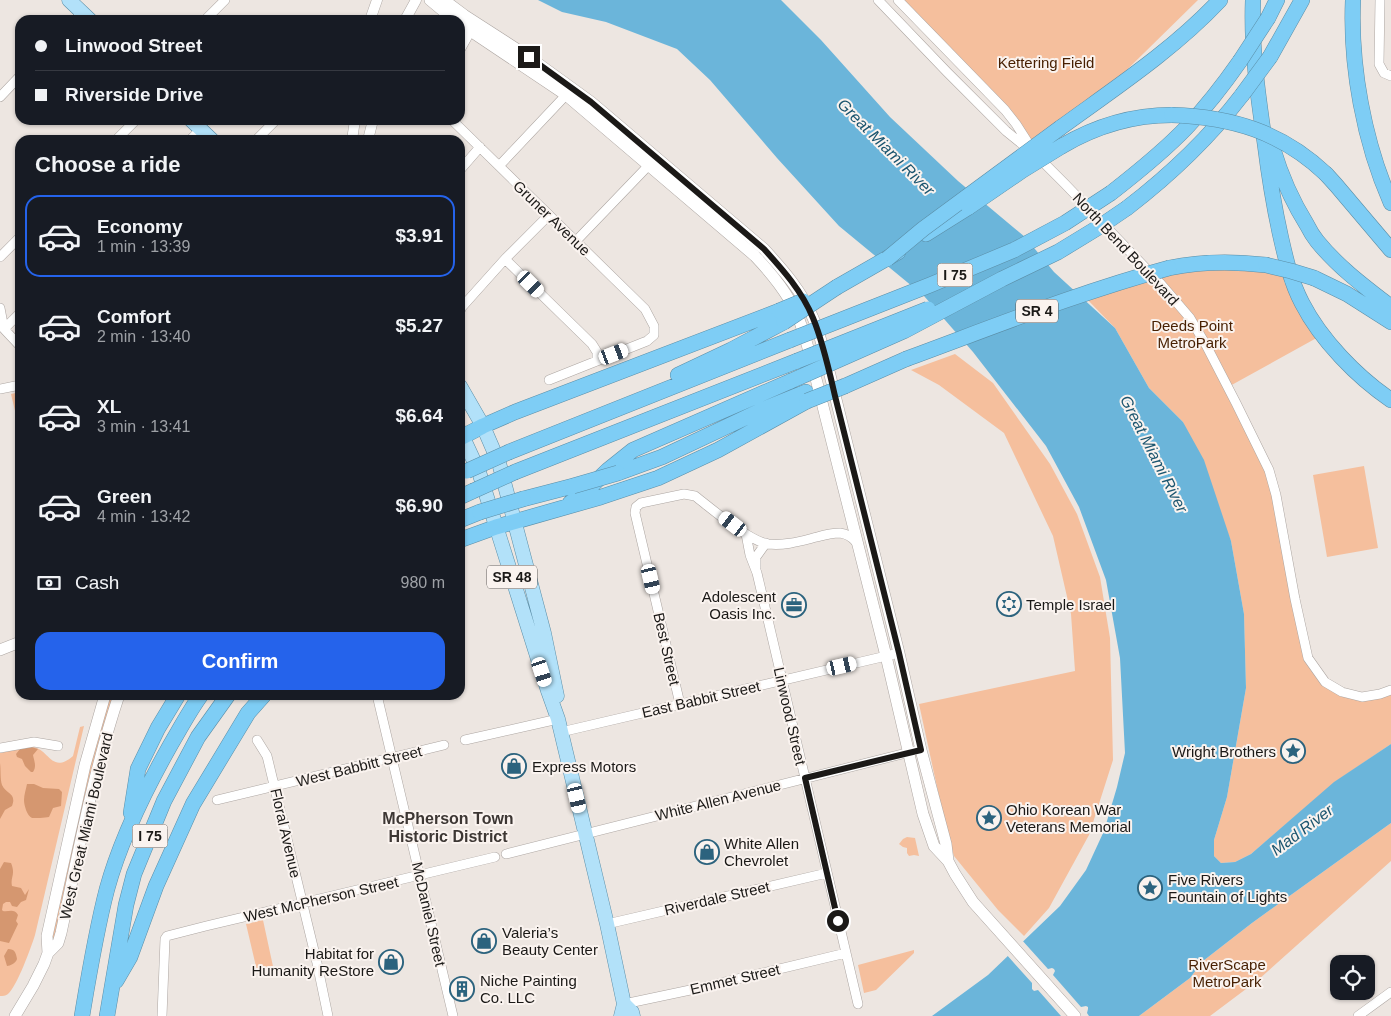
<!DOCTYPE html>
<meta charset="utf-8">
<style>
:root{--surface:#171b24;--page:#20242c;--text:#f1f3f6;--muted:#9ea1a6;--line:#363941;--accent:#2563eb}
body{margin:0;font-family:Helvetica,sans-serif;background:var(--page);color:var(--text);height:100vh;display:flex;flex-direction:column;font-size:19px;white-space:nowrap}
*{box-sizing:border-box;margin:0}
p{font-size:16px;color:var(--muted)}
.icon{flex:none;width:28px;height:28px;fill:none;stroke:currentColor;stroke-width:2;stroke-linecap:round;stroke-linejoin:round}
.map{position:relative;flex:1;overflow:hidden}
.details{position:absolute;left:15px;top:135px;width:450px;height:565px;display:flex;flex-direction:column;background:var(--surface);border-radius:15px;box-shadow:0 1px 4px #0004}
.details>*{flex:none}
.banner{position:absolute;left:15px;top:15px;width:450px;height:110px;border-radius:15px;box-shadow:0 1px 4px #0004;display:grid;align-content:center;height:110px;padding:0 20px;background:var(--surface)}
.tools{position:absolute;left:1330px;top:955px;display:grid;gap:10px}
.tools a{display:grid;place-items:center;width:45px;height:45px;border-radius:10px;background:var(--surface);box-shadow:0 1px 4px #0004;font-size:25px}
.end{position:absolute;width:22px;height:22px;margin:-11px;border:6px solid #1b1917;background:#fff;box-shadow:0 0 0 2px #fff}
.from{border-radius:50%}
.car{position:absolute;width:15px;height:30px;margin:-15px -8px;border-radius:6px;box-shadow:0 0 4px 1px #0007;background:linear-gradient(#fff 24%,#345 0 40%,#fff 0 76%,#345 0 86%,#fff 0)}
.banner b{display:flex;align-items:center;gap:18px;height:48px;font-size:19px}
.banner b+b{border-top:1px solid var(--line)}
.banner i{width:12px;height:12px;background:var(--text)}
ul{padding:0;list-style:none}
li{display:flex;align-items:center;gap:15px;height:82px;margin:0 10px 8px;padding:0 10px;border:2px solid transparent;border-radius:15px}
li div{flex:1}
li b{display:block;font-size:19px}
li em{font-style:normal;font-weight:700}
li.current{border-color:var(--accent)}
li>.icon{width:45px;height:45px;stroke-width:1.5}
h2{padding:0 20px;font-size:22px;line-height:60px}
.pay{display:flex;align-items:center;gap:12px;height:55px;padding:0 20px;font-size:19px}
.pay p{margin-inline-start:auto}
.primary-button{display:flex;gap:10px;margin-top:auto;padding:10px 20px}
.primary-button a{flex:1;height:58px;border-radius:15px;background:var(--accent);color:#fff;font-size:20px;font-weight:700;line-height:58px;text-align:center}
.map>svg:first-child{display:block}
.green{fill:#f5bf9d}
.forest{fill:#d59770}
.water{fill:#6bb5da}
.pier{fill:#ede6e1}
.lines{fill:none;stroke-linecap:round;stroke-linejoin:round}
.minor-casing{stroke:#ada6a2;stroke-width:10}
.tertiary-casing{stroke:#ada6a2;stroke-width:11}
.secondary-casing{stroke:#ada6a2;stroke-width:12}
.primary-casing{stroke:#5b8ea7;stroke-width:15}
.motorway-casing{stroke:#5b8ea7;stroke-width:16}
.minor{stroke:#fff;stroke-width:9}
.tertiary{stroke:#fff;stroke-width:10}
.secondary{stroke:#fff;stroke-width:11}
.primary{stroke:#b2e1f9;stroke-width:14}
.motorway{stroke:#7ecdf5;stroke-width:15}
.motorway-bridge-casing{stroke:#5b8ea7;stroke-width:16;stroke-linecap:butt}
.motorway-bridge{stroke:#7ecdf5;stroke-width:15}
.route{stroke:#1b1917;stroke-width:6}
.labels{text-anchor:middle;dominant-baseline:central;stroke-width:4;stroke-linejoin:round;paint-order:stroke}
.shield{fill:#faf3ef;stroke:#5e5a58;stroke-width:1}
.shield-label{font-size:14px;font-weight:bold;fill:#1b1917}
.park-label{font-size:15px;fill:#471f01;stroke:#faf3ef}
.street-label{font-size:15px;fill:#1b1917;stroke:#faf3ef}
.poi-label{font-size:15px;fill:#1b1917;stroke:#faf3ef;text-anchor:start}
.water-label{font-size:16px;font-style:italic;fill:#1b556f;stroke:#faf3ef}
.neighbourhood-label{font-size:16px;font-weight:bold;fill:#3d3734;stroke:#faf3ef}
</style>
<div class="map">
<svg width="1391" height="1016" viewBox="0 0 1391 1016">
<rect width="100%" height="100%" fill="#ede6e1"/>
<path class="green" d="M898,0H1198L1038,157L1016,124Z
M1206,263L1291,271L1284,282L1322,335L1228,387L1269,470L1315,669L1348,694L1391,690V744L1335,782L1251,854L1235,862L1221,863L1214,856V840L1227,797L1246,688L1244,614L1231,541L1183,422L1149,388L1115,328L1083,295Z
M955,354L993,383L1050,464L1077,514L1100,577L1110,638L1113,760L1089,835L1049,908L1024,936L998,910L954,856L947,833L919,704L1075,671L1071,614L1053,536L1004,433L939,385L911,370Z
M20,392V432L11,394Z
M1364,466L1378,548L1327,557L1313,475Z
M110,695H114L54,940H52L88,771Z
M84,726L35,935C31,948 17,986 8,994C5,996 3,996 0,996V753C10,751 22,747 32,747C49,748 51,775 73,756L80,727Z
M1391,823V861L1258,980L1210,1016H1139L1190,978L1203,961L1252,923Z
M907,837L915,838L919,856L914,855L909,856L907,853V848L903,847L899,844L903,839Z
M263,920L274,971L258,975L246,924Z
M914,950V953L876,990L864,993L858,965Z"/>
<path class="forest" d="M31,747L38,749L33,755C34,761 37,766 33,772H31L25,766L22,759L17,757L16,754L20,749Z
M0,763C1,770 0,779 2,785C6,794 17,793 12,806L5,810L0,819Z
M27,784H34L43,788L59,789L62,792L61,806L53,808L49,817C45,818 35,818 32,818C27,816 24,805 24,800C24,795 26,789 27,784Z
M4,862L11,863C16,875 10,877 12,886L21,888L25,895L29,889L26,900L21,902L17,907L12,906L10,902H6L3,904L2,910L3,911C9,912 14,908 18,915L16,921L18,924L9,943L0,941V869Z
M8,949C15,949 16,953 17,959C16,963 10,966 7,966L4,956Z"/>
<path class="water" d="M538,0H781L821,40L890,117L958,181L1025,237L1054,272L1115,328L1149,388L1183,422L1204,460L1231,541L1244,614L1246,688L1227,797L1214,840V856L1221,863L1235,862L1251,854L1334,782L1391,744V823L1252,923L1203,961L1190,978L1139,1016H932L988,975L1060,906L1086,870L1104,831L1117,787L1125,753L1120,658L1106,580L1079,507L1046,446L973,352L924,296L839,226L777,158L710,80L677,49L606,22L562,12Z"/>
<path class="pier" d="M1021,939L1048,969L1052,968L1054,969L1055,971L1053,975L1081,1007L1086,1006L1088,1007V1009L1087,1013L1089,1016H1061L1038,990L1034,991L1032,989V983L1006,954Z"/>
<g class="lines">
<defs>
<path id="minor" d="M878,0L947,72L1006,131L1038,157L1065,184L1160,283L1190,318L1206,345L1236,403L1269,470L1276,495L1295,599L1308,658L1325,682L1342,692L1362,697L1380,694L1391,690
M898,0L1005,110L1016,124L1032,149
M1380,0L1379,64L1384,73L1391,76
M75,20L82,13
M205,20L225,0
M460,50L470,32
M0,97L20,76
M452,120L645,309L654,326V335L647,341L549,380
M116,140L136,120
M190,140L201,129
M256,140L276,120
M499,166L566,95
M460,170L480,147
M576,241L649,165
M0,257L20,237
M505,259L592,344L597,352V360
M0,308L4,329L20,346
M460,311L462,307L505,259L549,215
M4,329L20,313
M0,389L20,385
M746,534L750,555L757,573L858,1004
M756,568V557L766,543
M377,695L453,1016
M680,704L635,513L636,507L641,503L684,494L695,496C712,509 749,541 768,544C785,546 801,541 817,537C824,535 832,533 840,533C847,534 852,537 856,542
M561,732L899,653
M257,740L267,756L317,963L328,1016
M465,740L558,719
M0,748L34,742L58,746
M217,800L444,745
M506,854L914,751
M607,924L827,873
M624,1004L695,989L846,953
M162,1016L165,939L167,936L206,926L495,857
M1358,1016L1391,992"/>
<path id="tertiary" d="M370,20L377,0
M405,20L416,0
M352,140L355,120
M368,140L373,120"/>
<path id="secondary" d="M430,0L454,20
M444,0L464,15L529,57L591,102L764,249C783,270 802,291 813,318C819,331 822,345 826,359L899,653L921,750L946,844L948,861
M460,24L566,95L755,256C774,276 793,299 801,325C805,336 808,348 811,359L886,656L923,814L934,846L948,861L955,874L973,902L1075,1016
M0,650L20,642
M48,953L58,943L61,933C78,854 93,773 119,695
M15,1016L33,986L44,964L48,953L47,936L85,765L105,695"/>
<path id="primary" d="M69,0L90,20
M191,120L212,140
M460,386L483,426L499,463L544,633L557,696
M460,431L479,472L548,691L558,719L607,924L624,1004L621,1016
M624,1004L632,1012L633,1016"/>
<path id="motorway" d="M1253,0C1251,48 1258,96 1265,144C1269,176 1274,207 1281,238C1286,260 1291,282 1302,303C1321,340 1357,377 1391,400
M1353,0C1350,66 1364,142 1391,203
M1268,18L1277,0
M1270,57L1302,0
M1060,128C1115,88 1173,50 1220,0
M1062,146C1096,126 1133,115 1172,115
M1273,149C1281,176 1292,201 1307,225C1310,231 1313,236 1317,241C1338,267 1365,287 1391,307
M1326,174L1336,185L1391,250
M1111,193C1138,172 1164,151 1187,127C1207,106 1224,84 1240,61
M1127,208C1170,175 1209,138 1242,95
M926,234L969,207
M1169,268C1202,261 1233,261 1266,265
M1314,278L1347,294L1391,322
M837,287L898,252
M678,375L731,350L784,322
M845,386L906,359
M460,438L483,426L515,412L779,311
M509,452L790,340
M515,472L797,361
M618,473L662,457L764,409L806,392
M460,497L473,491
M523,499L573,486
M570,503L584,493L608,470L633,450L791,381
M460,520L480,512
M460,540L496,527L601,497L658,478L718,450L807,401
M131,813L138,769L158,728L178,695
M116,981L130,957L156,886L193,804L248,713L264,695
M82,1016C89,974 96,931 107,889C121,838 145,790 171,744C181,727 190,710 201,695
M107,1016L126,905L134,874L164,801L198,737L228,695"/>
</defs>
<use href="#minor" class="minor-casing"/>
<use href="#tertiary" class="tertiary-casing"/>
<use href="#secondary" class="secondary-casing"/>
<use href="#primary" class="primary-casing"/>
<use href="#motorway" class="motorway-casing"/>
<use href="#minor" class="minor"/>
<use href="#tertiary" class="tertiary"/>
<use href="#secondary" class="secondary"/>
<use href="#primary" class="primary"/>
<use href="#motorway" class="motorway"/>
<defs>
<path id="motorway-bridge" d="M1240,61L1268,18
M1242,95L1270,57
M1172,115C1232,117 1282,132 1326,174
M969,207L1023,170L1062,146
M887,259L923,229L1060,128
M1266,265L1291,271L1314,278
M779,311L803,301
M784,322L837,287
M790,340L930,285L1014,250L1065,223L1111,193
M906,359C993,327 1080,292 1169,268
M797,361L928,309
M791,381L904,331L1002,279L1058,252L1099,227L1127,208
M807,401L845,386
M467,471L509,452
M573,486L618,473
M473,491L515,472
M480,512L523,499"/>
</defs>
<use href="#motorway-bridge" class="motorway-bridge-casing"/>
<use href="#motorway-bridge" class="motorway-bridge"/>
</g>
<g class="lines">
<path class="route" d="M529,57L591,102L764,249C783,270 802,291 813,318C823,342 829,370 835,396L899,653L921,750L805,778L838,921"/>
</g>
<defs>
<symbol id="synagogue-ring" viewBox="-11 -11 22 22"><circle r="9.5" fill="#faf3ef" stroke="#2c637e" stroke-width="1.5"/><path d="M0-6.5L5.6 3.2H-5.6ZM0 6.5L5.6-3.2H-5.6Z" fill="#2c637e"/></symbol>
<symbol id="office-ring" viewBox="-11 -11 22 22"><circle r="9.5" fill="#faf3ef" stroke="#2c637e" stroke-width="1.5"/><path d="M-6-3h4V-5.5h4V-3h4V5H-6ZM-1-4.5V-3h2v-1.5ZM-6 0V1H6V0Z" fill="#2c637e"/></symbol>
<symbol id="sight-ring" viewBox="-11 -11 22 22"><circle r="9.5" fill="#faf3ef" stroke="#2c637e" stroke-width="1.5"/><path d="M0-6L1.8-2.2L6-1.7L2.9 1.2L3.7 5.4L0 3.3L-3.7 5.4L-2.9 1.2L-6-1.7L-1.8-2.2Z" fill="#2c637e"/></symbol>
<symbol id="shop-ring" viewBox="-11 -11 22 22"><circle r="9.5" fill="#faf3ef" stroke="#2c637e" stroke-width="1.5"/><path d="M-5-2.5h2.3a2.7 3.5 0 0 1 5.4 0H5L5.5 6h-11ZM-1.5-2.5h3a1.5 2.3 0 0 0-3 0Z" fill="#2c637e"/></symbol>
<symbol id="building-ring" viewBox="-11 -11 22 22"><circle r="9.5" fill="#faf3ef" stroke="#2c637e" stroke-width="1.5"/><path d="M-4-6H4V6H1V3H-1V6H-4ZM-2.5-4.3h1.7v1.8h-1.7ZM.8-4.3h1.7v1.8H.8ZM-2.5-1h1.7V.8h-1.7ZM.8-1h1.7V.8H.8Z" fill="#2c637e"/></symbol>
</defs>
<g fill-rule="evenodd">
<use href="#synagogue-ring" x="995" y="590" width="28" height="28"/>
<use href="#office-ring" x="780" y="591" width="28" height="28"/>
<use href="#sight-ring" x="1279" y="737" width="28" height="28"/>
<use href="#shop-ring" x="500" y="752" width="28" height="28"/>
<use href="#sight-ring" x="975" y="804" width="28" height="28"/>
<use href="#shop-ring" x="693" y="838" width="28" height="28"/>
<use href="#sight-ring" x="1136" y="874" width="28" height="28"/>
<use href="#shop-ring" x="470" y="927" width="28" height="28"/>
<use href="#shop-ring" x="377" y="948" width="28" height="28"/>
<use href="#building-ring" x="448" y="975" width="28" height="28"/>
</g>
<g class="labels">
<g class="shield">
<rect x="937.5" y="263.5" width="35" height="23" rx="4"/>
<rect x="1016" y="299.5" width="42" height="23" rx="4"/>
<rect x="487" y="565.5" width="50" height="23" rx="4"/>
<rect x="132.5" y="824.5" width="35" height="23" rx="4"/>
</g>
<g class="shield-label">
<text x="955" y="275">I 75</text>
<text x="1037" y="311">SR 4</text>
<text x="512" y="577">SR 48</text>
<text x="150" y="836">I 75</text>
</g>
<g class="park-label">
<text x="1046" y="62">Kettering Field</text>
<text x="1192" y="325">Deeds Point<tspan x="1192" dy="17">MetroPark</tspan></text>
<text x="1227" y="964">RiverScape<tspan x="1227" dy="17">MetroPark</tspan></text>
</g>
<g class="street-label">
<text transform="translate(552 218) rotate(44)">Gruner Avenue</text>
<text transform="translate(1126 249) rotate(47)">North Bend Boulevard</text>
<text transform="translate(667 649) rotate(77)">Best Street</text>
<text transform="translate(701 699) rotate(-13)">East Babbit Street</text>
<text transform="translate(790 716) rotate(77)">Linwood Street</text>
<text transform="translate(359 766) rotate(-14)">West Babbitt Street</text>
<text transform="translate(718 800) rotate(-14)">White Allen Avenue</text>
<text transform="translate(86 826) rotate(-77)">West Great Miami Boulevard</text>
<text transform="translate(286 833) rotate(77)">Floral Avenue</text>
<text transform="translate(717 898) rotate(-13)">Riverdale Street</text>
<text transform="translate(321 899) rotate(-13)">West McPherson Street</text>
<text transform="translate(429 914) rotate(77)">McDaniel Street</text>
<text transform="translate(735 979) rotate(-13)">Emmet Street</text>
</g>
<g class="poi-label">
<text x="776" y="596" text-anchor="end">Adolescent<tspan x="776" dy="17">Oasis Inc.</tspan></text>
<text x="1026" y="604">Temple Israel</text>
<text x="1276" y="751" text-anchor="end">Wright Brothers</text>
<text x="532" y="766">Express Motors</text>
<text x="1006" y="809">Ohio Korean War<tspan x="1006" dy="17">Veterans Memorial</tspan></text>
<text x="724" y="843">White Allen<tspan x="724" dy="17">Chevrolet</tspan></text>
<text x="1168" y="879">Five Rivers<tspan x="1168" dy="17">Fountain of Lights</tspan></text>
<text x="502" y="932">Valeria’s<tspan x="502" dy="17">Beauty Center</tspan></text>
<text x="374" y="953" text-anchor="end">Habitat for<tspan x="374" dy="17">Humanity ReStore</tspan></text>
<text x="480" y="980">Niche Painting<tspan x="480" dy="17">Co. LLC</tspan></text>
</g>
<g class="water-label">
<text transform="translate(886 147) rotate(45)">Great Miami River</text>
<text transform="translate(1154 454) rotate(63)">Great Miami River</text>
<text transform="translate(1302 830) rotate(-37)">Mad River</text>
</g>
<g class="neighbourhood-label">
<text x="448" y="818">McPherson Town<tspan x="448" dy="18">Historic District</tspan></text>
</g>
</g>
</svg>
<div class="tools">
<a><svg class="icon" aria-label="locate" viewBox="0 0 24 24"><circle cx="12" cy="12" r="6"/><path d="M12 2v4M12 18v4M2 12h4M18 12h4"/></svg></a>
</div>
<i class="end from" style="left:838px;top:921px"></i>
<i class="end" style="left:529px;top:57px"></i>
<i class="car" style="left:531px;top:284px;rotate:135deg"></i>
<i class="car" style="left:614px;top:354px;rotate:69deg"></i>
<i class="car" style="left:733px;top:524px;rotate:307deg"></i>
<i class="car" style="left:651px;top:579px;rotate:167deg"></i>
<i class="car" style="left:842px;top:666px;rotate:77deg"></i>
<i class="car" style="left:542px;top:672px;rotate:162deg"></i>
<i class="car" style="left:577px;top:798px;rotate:167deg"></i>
<div class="banner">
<b><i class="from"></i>Linwood Street</b>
<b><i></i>Riverside Drive</b>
</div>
<section class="details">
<h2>Choose a ride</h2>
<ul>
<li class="current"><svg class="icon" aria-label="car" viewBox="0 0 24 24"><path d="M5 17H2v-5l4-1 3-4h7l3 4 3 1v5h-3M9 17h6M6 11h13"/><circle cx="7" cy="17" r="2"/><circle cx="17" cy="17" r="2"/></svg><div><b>Economy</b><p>1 min · 13:39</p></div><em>$3.91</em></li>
<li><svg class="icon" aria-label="car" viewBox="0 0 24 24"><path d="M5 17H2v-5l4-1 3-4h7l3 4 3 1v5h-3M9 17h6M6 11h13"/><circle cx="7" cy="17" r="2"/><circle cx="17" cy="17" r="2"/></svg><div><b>Comfort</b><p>2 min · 13:40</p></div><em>$5.27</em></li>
<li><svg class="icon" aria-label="car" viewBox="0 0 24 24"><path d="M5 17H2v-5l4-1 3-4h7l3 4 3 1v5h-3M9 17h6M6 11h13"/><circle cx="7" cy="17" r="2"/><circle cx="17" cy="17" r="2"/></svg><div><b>XL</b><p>3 min · 13:41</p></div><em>$6.64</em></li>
<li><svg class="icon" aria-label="car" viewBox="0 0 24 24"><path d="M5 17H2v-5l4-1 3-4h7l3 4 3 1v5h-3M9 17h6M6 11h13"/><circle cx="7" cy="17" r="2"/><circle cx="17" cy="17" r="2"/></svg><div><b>Green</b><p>4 min · 13:42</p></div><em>$6.90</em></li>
</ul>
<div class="pay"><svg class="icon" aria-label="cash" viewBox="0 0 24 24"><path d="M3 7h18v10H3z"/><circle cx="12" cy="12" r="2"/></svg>Cash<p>980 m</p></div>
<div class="primary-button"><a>Confirm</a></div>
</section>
</div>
